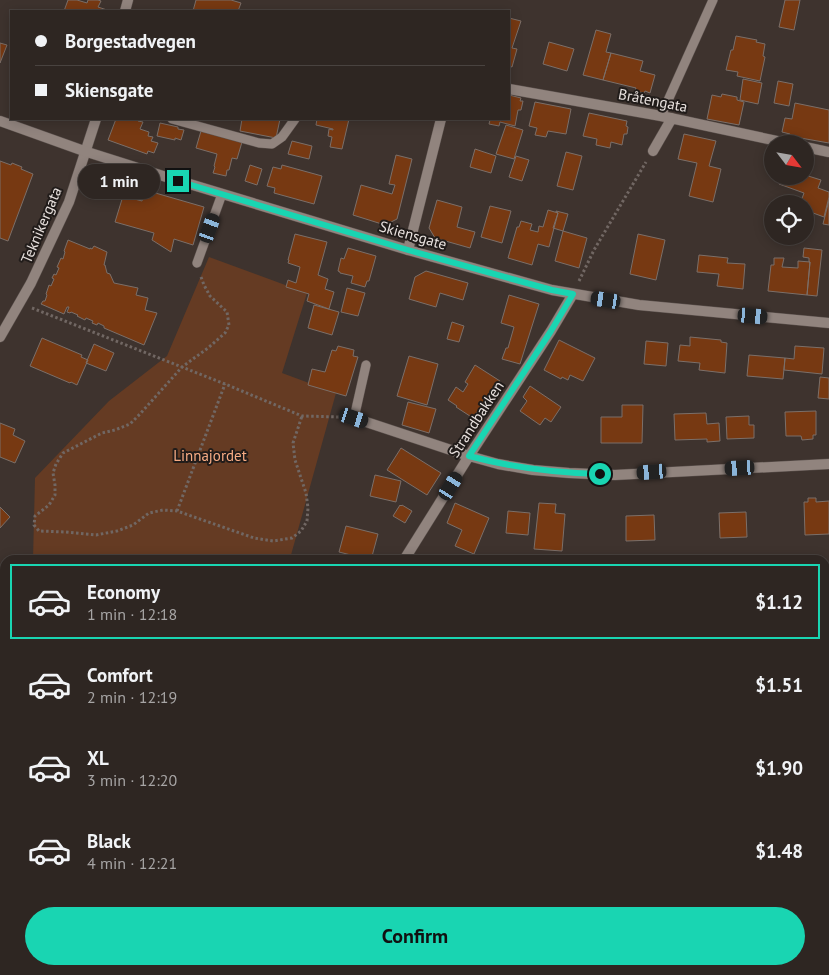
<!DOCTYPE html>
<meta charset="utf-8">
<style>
:root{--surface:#2e2622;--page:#3a322f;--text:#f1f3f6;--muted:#a7a5a5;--line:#494340;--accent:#19d5b2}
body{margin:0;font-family:"PT Sans",sans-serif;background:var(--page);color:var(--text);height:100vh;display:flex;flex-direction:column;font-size:19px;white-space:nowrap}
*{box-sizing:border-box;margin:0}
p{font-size:16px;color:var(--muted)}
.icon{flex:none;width:28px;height:28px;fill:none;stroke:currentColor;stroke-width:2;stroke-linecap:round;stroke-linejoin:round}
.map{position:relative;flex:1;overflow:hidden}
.panel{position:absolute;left:0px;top:555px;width:830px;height:420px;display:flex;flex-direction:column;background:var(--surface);border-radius:15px 15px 0 0;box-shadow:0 2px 12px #0003,0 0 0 1px var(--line)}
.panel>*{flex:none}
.guide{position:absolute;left:10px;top:10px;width:500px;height:110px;border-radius:0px;box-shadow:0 2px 12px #0003,0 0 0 1px var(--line);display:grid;align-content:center;height:110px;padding:0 25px;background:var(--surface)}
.needle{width:32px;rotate:121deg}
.buttons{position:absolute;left:764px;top:135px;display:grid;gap:10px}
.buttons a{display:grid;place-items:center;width:50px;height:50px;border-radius:50%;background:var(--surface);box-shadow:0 2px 12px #0003,0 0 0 1px var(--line);font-size:25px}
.end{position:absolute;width:22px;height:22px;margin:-11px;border:6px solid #19d5b2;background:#111;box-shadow:0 0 0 2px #111}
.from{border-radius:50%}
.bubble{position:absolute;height:35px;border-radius:18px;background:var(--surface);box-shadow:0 2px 12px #0003,0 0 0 1px var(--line);font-size:16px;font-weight:800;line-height:35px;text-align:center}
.car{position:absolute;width:15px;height:30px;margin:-15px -8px;border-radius:6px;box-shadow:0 0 4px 1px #0007;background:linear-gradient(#222 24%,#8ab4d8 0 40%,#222 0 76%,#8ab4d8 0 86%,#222 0)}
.guide b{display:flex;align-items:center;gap:18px;height:48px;font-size:19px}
.guide b+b{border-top:1px solid var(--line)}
.guide i{width:12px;height:12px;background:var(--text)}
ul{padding:9px 0 0;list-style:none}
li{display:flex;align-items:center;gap:15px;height:75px;margin:0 10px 8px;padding:0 15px;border:2px solid transparent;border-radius:0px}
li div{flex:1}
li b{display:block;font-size:19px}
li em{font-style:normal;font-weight:800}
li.selected{border-color:var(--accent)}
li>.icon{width:45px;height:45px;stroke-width:1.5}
.cta{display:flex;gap:10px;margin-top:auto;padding:10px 25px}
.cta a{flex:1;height:58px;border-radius:30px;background:var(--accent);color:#111;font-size:20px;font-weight:800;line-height:58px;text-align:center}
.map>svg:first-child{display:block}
.park{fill:#653b23}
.building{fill:#773912;stroke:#7b6f69}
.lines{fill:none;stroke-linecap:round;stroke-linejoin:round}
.service-casing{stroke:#5c524e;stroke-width:10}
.minor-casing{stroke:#5c524e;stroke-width:11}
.tertiary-casing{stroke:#5c524e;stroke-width:11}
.primary-casing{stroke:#5c524e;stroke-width:14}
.path{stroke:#716763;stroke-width:3;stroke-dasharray:2.5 2.5;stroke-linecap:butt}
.service{stroke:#91847e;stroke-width:9}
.minor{stroke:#91847e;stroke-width:10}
.tertiary{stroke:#91847e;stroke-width:10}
.primary{stroke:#ca9b83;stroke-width:12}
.rail-casing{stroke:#afa6a3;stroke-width:5.5}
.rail{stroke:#211c1a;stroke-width:4;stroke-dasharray:11;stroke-linecap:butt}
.route{stroke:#19d5b2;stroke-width:6}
.labels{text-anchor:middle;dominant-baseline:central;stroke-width:4;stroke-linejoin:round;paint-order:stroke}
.street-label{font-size:15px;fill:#e8e1de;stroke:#211c1a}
.park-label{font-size:15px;fill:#f8ac84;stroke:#211c1a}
</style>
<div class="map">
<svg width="829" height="975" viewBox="0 0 829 975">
<rect width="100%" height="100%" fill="#3e332e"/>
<path class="park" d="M209,257L307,293L282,373L336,393L291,555L239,560H33L35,478L109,401L167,356Z"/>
<path class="building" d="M68,0H77L87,3L88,0H98L101,1L98,7L110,11H64Z
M196,0H231L241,3L238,11H193Z
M785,0H800L794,30L779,27Z
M509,18L521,21L512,48L517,49L512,67L509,66Z
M596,30L611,34L606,52L611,53L603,80L583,75Z
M736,36L757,40L756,42L765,44L763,56L765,57L760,81L737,76L738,72L726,70L731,50H733Z
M549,42L574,49L567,71L543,64Z
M0,43L7,45L0,63Z
M611,53L643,61L640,71L655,75L650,93L645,91L644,93L635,91L636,88L603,80Z
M743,79L762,83L758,104L740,100Z
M778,81L793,84L789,106L774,103Z
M722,94L737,97V100L744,102L739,125L707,119L712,95L721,97Z
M509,95L521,98L520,101H523L521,110H518L515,126L500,122L499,126L489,124L490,120L483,119H509Z
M535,102L571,109L566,134L548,131L546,137L535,135L537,128L529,126Z
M795,103L829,110V143L789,136L790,134L782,132L785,118L792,119Z
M589,113L627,121L626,126L628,127L627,134H624L622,145L611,142L610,148L596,145L597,139L583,136Z
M116,119H138V121L143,122L140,129L149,132L148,136L153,137L151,141L158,143L154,153L148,151L147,154L108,140Z
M242,119H280L276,138L240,131Z
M317,119H349L342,149L330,147L332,137L328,136L329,129L333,130V129L316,125Z
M160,123L178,127V129L184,130L181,140L175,138V140L157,136Z
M506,125L523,130L514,159L496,154Z
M201,131L242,142L237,159L232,158L229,170H227L226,176L213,173L215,167L214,166L217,154L196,148Z
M684,134L716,141L709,166L721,169L713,202L689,196L697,163L678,159Z
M292,141L312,146L309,159L288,154Z
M475,149L496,156L491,173L470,167Z
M566,152L582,156L573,190L557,186Z
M396,155L412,159L397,219L385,225L353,215L361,185L392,194L395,185L389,184Z
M516,156L529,160L522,181L509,177Z
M0,161L11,165L12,163L22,167L21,169L33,174L8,241L0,238Z
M250,165L262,169L257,185L245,181Z
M282,165L322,176L314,204L274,193L275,188L267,186L273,167L281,169Z
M805,175L821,180L818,188L829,192V197L824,217L805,210V204H800L804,193L779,184L782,176H805Z
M145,190L204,207L193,245L174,239L171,252L152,240L154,233L115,222L123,196L142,201Z
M437,200L462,207L457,227L475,232L470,248L435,238L429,228Z
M829,200V225L823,224Z
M490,206L511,211L502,243L481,237Z
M548,210L558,213L549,247L538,244L532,265L508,258L517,227H519L521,221L532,224L530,230L538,232L539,226L543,227Z
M556,211L568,214L563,231L553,228L558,213L556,212Z
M563,231L587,238L579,268L555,261Z
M295,234L327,242L318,275L328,279L325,289L334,292L329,309L307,301L309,294L286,287L288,280L296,283L300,267L288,263L289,260H288Z
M638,234L665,240L656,280L630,274Z
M68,240L90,249V248L92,249L94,246L107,252L104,265H105L107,273L110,274L114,283L138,288L136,295L148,298L145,310L157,313L144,345L104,328V326L98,323L97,325L92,323L93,321L86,318L85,320L77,316L78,315L71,312L70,313L67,312L69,307H67L64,314L41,304L43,301H45L47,295L46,294L49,285L51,286L54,279L52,278L54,274L56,275L59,268L57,267L61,258L63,259L65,252L64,251Z
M348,248L376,256L369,281H367L365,287L351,283L353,276L340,273V272L338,271L341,258L344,259Z
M804,248L822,250L817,296L807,295L810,262H809V258L803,257Z
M699,255L728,258L727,263L745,264L743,289L717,286L719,274L697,272Z
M774,258H784L782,267L798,268V261L810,262L807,295L768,291L771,265H774Z
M426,271L468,283L463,300L440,293L436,307L409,299L415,277Z
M347,288L365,293L358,316L341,312Z
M509,295L539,304L520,364L502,359L506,348H508L514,327L501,323Z
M314,305L339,312L332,335L308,328Z
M452,322L464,326L459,342L447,339Z
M690,337L721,340V342L727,343L725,373L699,370L700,363L678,361L680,345L690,346Z
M42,338L82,355L81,357L88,360L77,385L71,382L70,383L30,366Z
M559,340L595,358L583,381L570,375L568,380L562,377L561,379L544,370Z
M646,341L668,343L666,366L644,364Z
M94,344L114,353L106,371L86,363Z
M338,346L354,350L353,356L358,357L346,396L308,385L312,369L325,372L332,350L336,351Z
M795,346L824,348L822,374L784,370L785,358L794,359Z
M749,355L785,358L783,379L747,376Z
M409,356L438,364L427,405L397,396Z
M475,365L500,381L486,403L484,402L473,418L456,407L457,406L448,400L456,387L463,392L468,384L465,382Z
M820,377L829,378V399L818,398Z
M530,386L561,407L551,422L545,418L540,425L520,411L527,401L523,397Z
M408,402L436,409L429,433L402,425Z
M622,405H643L642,443H601V417H622Z
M816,411V435H813V439L802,440L801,436H786L785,412Z
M706,413L707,424L719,423L720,441L707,442V439L675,440L674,414Z
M749,416V425H754V438L727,439L726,417Z
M0,423L15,429L13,435L25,441L15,463L0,457Z
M401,448L441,473L427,495L387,470Z
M375,475L401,481L396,502L370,496Z
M808,498H816V502L829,501V534L805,535L804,502H808Z
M455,503L489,518L474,554L455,546L462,530L447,523Z
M539,503L556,504L555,513L565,514L562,551L534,549Z
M400,505L401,506L402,505L412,511L405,523L393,516Z
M0,507L10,517L0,528Z
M508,511L530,513L528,535L506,533Z
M746,512L747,537L720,538L719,513Z
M654,515L655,540L626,541V516Z
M346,526L378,534L371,560L339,552Z
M825,640H829V664L825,665Z
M0,728L5,732V753L0,749Z
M825,732H829V759H825Z"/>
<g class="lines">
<defs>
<path id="service" d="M661,116L713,0
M172,119L259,143L272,144L282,137L295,119
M197,263L222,194
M354,418L366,365"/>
<path id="minor" d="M125,11L128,0
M509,89L661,116L791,144
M805,147L829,152
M653,151L672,118
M408,250L441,119
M0,337L31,283L69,202L96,119
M354,418L469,456L498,464L533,470L569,473L615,475L829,464
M404,560L469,456L551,331L573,294
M0,618L5,617
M825,691H829
M0,836L5,840
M825,852H829"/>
<path id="tertiary" d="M0,121L84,151L163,176L408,250L552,290L639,305L829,323"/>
<path id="primary" d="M0,905L5,906
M559,970L588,975"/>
</defs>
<use href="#service" class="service-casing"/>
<use href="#minor" class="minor-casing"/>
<use href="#tertiary" class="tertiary-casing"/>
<use href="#primary" class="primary-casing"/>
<path class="path" d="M201,277L204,285L210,296L227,312L229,325L225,333L208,348L182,367L140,414L130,424L115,430L102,433L63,453L56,464L53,473L55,485V495L49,505L35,516L34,525L39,531L65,532L96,535L117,531L133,525L149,513L163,510L177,511L254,538L273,541L292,538L301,531L307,521L308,508L306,493L295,460L293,443L302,416
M579,281L594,250L646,162
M32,308L225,384L302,416L340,417
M177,511L225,384
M0,963L5,966
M15,970L26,975"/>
<use href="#service" class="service"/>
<use href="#minor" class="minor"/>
<use href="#tertiary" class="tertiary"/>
<use href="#primary" class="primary"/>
<defs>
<path id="rail" d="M825,577H829
M0,600H5"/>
</defs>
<use href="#rail" class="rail-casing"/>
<use href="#rail" class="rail"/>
</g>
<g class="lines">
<path class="route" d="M178,181L408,250L552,290L573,294L551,331L469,456C514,468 553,473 600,474"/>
</g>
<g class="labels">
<g class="street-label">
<text transform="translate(653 100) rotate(11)">Bråtengata</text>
<text transform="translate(41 225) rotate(-67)">Teknikergata</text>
<text transform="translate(413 235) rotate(16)">Skiensgate</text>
<text transform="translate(476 419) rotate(-57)">Strandbakken</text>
</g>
<g class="park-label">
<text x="210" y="455">Linnajordet</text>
</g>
</g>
</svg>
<div class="buttons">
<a><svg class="needle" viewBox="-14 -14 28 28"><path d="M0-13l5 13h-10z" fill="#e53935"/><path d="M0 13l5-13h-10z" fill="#a7a5a5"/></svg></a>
<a><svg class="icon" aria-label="locate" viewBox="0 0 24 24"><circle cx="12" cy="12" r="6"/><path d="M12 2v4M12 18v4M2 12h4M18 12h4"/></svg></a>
</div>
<i class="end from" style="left:600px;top:474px"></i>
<i class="end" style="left:178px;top:181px"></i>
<div class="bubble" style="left:78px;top:164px;width:82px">1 min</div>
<i class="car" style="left:210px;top:228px;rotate:20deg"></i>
<i class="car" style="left:606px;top:300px;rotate:279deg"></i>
<i class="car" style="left:753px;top:316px;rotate:95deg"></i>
<i class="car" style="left:354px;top:418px;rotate:108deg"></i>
<i class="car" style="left:740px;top:468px;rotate:267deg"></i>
<i class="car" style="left:652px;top:472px;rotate:266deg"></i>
<i class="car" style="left:451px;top:486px;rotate:32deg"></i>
<div class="guide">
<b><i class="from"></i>Borgestadvegen</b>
<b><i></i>Skiensgate</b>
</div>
<section class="panel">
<ul>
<li class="selected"><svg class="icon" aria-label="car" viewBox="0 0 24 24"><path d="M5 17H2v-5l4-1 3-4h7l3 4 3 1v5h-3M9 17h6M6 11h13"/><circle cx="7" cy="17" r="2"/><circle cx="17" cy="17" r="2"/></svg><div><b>Economy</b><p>1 min · 12:18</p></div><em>$1.12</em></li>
<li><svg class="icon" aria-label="car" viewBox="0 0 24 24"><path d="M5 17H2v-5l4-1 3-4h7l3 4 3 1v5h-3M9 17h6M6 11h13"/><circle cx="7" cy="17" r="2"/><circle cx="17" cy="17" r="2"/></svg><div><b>Comfort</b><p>2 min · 12:19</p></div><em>$1.51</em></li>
<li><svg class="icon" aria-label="car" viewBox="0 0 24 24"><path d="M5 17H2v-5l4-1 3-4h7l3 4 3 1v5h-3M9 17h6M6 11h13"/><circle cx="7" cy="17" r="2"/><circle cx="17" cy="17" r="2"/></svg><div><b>XL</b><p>3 min · 12:20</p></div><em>$1.90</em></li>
<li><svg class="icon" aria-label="car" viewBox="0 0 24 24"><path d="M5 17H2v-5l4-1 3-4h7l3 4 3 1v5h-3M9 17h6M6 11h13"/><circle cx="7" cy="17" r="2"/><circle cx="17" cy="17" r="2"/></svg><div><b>Black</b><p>4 min · 12:21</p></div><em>$1.48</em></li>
</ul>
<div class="cta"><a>Confirm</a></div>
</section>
</div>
